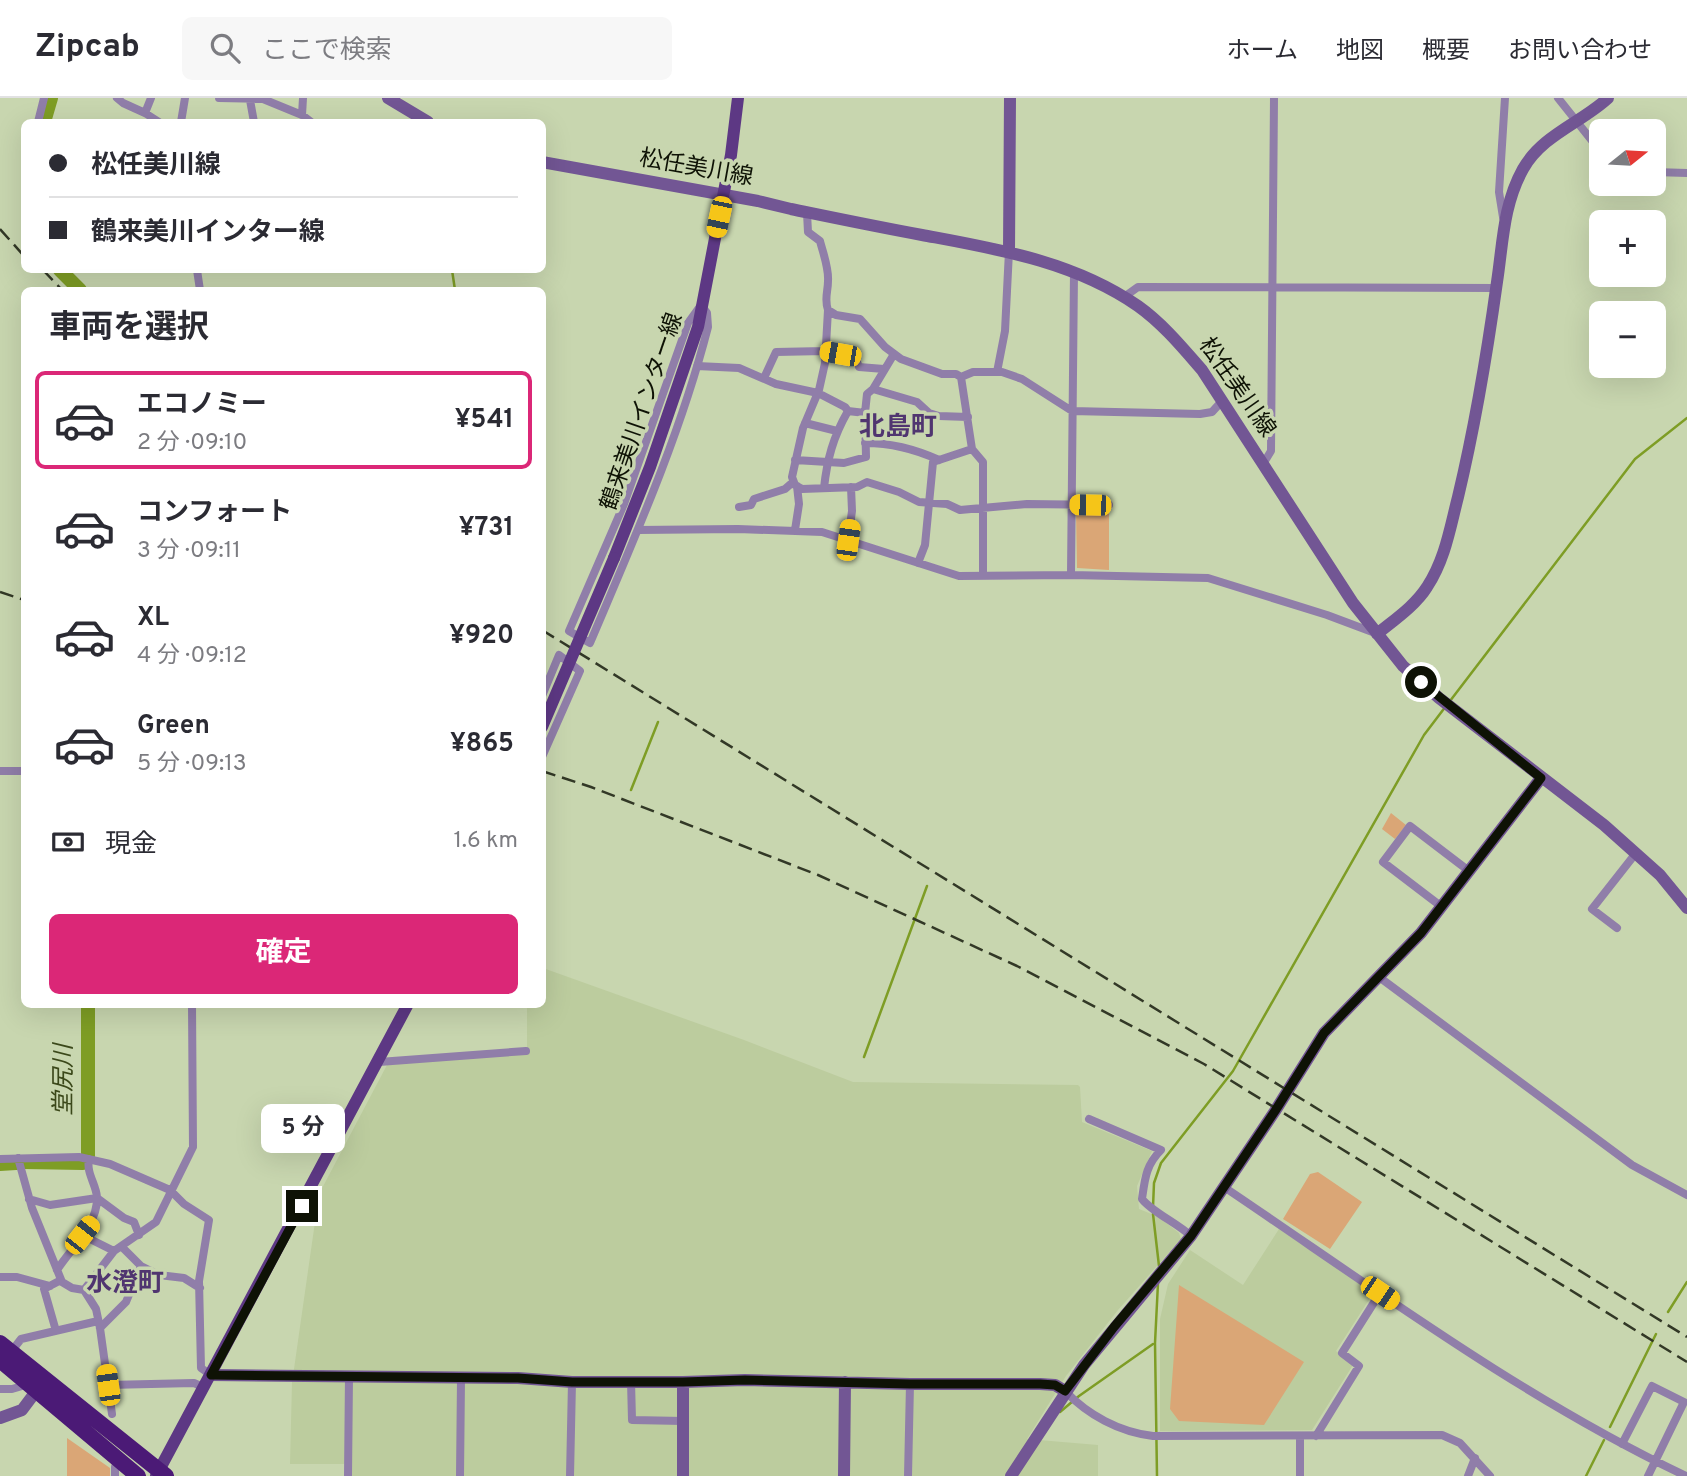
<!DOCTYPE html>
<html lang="ja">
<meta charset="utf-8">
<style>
:root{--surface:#fff;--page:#f7f7f7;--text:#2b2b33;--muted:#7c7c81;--line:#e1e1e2;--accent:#db2777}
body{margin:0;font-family:Overpass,"Noto Sans JP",sans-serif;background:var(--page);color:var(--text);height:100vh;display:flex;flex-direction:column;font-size:26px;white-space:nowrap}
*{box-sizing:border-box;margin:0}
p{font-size:23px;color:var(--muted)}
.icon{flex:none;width:38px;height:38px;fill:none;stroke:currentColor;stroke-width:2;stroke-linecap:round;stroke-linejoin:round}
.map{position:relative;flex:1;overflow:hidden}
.side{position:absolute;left:21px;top:189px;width:525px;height:721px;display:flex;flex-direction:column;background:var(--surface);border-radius:10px;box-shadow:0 7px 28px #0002}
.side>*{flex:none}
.guide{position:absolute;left:21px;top:21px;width:525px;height:154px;border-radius:10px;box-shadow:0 7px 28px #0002;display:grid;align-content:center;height:154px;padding:0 28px;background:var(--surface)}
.needle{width:46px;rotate:72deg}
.controls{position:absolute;left:1589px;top:21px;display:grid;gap:14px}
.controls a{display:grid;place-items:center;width:77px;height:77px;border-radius:10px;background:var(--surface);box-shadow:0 7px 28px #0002;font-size:35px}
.end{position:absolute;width:32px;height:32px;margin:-16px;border:9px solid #0e1205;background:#fff;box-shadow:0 0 0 4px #fff}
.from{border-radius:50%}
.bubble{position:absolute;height:49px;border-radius:10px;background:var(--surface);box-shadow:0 7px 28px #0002;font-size:23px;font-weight:700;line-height:49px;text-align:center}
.car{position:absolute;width:21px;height:42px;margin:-21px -10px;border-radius:9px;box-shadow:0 0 5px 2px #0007;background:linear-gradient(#f5c518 24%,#345 0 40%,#f5c518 0 76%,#345 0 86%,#f5c518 0)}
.guide b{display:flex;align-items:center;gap:24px;height:66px;font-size:26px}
.guide b+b{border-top:2px solid var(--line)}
.guide i{width:18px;height:18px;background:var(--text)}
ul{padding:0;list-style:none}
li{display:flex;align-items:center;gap:21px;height:98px;margin:0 14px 10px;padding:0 14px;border:4px solid transparent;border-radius:10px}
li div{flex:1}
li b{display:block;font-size:26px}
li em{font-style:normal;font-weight:700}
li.active{border-color:var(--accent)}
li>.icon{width:63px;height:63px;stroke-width:1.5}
h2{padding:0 28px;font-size:32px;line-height:84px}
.pay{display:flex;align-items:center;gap:18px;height:77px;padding:0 28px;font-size:26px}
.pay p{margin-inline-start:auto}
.primary-button{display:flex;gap:14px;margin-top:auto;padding:14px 28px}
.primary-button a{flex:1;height:80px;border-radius:10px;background:var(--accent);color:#fff;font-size:28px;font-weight:700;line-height:80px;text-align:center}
header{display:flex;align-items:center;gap:42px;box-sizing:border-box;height:98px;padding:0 35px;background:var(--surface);border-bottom:2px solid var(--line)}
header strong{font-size:33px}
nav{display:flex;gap:38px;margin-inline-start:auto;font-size:24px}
.search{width:490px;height:63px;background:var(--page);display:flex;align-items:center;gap:18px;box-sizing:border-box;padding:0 24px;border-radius:10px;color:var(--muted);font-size:26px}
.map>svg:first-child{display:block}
.built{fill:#bccc9e}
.green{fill:#daa676}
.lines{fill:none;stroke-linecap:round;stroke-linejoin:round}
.stream{stroke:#7e9d25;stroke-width:2.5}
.river{stroke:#7e9d25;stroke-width:14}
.street{stroke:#907ea9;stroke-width:8}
.secondary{stroke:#725694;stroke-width:12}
.primary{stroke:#5d3884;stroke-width:12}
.highway{stroke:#4b1a76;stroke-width:16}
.rail{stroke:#323826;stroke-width:2.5;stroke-dasharray:14 7;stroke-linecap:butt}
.primary-bridge{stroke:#5d3884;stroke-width:12}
.route{stroke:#0e1205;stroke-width:9}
.labels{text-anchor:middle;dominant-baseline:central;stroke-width:7;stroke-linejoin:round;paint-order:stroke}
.street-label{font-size:23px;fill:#0e1205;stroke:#c8d6af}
.water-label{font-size:24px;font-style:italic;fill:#3b481a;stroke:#c8d6af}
.quarter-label{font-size:26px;font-weight:bold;fill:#503570;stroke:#c8d6af}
</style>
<header>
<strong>Zipcab</strong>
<div class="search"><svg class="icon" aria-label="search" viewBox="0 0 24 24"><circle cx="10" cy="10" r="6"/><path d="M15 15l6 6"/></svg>ここで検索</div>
<nav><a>ホーム</a><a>地図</a><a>概要</a><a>お問い合わせ</a></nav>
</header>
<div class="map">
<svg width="1687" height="1378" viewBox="0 0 1687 1378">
<rect width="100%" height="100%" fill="#c8d6af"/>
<path class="built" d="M543,870L744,942L853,984L1078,987L1080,989L1082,1024L1152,1053L1137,1088L1139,1111L1159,1119L1179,1135L1181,1141L1118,1212L1066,1278L1027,1341L1098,1347V1378H351L350,1366H290L292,1285L319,1096L387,967L527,955V907L542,906Z
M1279,1131L1374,1194L1336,1253L1353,1267L1312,1332L1160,1333V1221L1168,1186L1190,1152L1243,1187Z"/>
<path class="green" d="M1078,411L1109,412V472L1077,470L1076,414Z
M1391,715L1406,727L1395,741L1382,731Z
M1318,1074L1362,1104L1330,1151L1283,1121L1310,1076Z
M1179,1187L1304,1264L1264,1327L1179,1323L1170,1311Z
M67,1340L110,1370V1378H67Z"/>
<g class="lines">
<path class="stream" d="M452,172L455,192
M1450,603L1635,361L1687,320
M631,692L658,624
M864,959L927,788
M1153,1109L1154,1085L1161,1065L1233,973L1424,637L1446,608
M1153,1116L1159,1168
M1668,1214L1687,1184
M1060,1314L1079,1298L1153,1246
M1610,1329L1656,1236
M1157,1378L1155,1245L1158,1185
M1586,1378L1604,1342"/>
<path class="river" d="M44,24L51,0
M60,172L80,192
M88,906V1058
M24,1064L83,1065
M0,1066L16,1065"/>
<path class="street" d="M117,0L123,5L145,15
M151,0L145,15L159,24
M219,0L263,1L302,17L311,24
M1558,0L1601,54
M250,2L254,24
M302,17L303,0
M38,24L44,0
M181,24L185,0
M1654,74L1687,75
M807,115L808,134L820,143C823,155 829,170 828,183C828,194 824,201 828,212L836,217L860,221L885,249L901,261L942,276H956L961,279L973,274H1002L1022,281L1072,313L1200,316L1212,314L1222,303
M1503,119L1499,94L1505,0
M197,172L200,192
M1124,199L1138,189L1496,190
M701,207L707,215L708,229C680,338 634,441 590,545L569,533L624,406L688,225Z
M828,212L825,265L819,292L803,330L792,379L795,387L802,391L857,389L867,384L899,394L919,404L947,406L960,412L1027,406L1109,407
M697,268L739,270L776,286L818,295L845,309L848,313
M997,274L1005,233L1009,153
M961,279L972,351L983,364V478
M764,280L776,254L824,253L855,259L859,269L884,271
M873,291L917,304L929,315L939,318L968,319
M805,325L837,333
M865,345C891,345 915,351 939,362
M795,362L844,365L866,359L865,315L867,296L873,291L894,256
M1263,366L1271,353L1274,0
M824,390C827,362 833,339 848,313L865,315
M739,409L751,407L754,401L785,391L793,384
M638,432L738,431L822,434L959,478L1071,477L1208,480L1327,517L1375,535
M795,432L799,406L797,388
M848,442L852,413L851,389
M918,465L925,447L933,364L972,351
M1071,477L1074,174
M542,598L559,557L580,573L542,659
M0,673H24
M1442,809L1383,764L1410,728L1469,773
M1617,830L1592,811L1636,755
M1379,879L1632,1067L1687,1097
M379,964L526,953
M1089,1021L1161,1052C1146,1067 1145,1080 1142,1101C1152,1114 1177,1125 1191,1138
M18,1060L32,1110L62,1184L72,1190L84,1192
M0,1061L79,1059L110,1066L170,1092L184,1106L209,1122L199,1183L201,1270L211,1277
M1224,1089C1374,1190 1522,1300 1686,1378
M29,1101L50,1107L97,1100L124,1120L134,1124L139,1137
M82,1137L114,1153
M122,1149L141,1168L159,1177L184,1180L200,1190
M57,1172C71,1150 98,1127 97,1099C96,1086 86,1075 89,1061
M0,1179H17L50,1188
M84,1192L114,1153L156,1124L193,1049L192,906
M84,1192L96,1211L100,1230L112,1316
M100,1230L126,1204L141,1168
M56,1233L44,1191L61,1182
M11,1254L21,1241L98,1223
M631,1283L632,1322L683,1323
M108,1287L194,1285L203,1289
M0,1291H12L29,1286
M1065,1293C1088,1317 1119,1334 1153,1338L1442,1337L1460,1345L1490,1378
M1300,1338V1378
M1316,1338L1359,1268L1342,1255L1380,1195
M1622,1346L1652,1288L1684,1304L1648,1378
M115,1378V1369
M348,1378L349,1278
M460,1378L461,1281
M570,1378L572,1284
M908,1378L910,1286
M1468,1378L1475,1360"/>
<path class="secondary" d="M388,0L428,24
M542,64L758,103L791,111C835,120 878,129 922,137C997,151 1073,163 1138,208C1162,225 1182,249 1202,272L1353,505L1403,568L1439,600L1604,727L1660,777L1687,810
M1009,153L1010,0
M1377,536C1394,522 1415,508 1427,489C1445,462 1450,430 1458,399C1475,328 1487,256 1497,184C1503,145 1503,107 1523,71C1542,37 1581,25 1608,0
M211,1277L518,1280L572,1284H683L745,1282L910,1286H1040L1055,1287L1065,1293
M0,1320L22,1312L37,1292
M683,1378V1284
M844,1378L845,1284
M1011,1378L1084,1267L1191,1138L1275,1013L1324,935L1421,835L1541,680"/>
<path class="primary" d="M614,460L650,369L698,229L731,57L738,0
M156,1378L408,906"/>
<path class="highway" d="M0,1245L166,1378
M0,1262L138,1378"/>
<path class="rail" d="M0,131L24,158
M43,172L62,192
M0,494L24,502
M542,532L1687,1239
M542,673L591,689L818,777L1017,868L1204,966L1687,1264"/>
<path class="primary-bridge" d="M542,629L614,460"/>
</g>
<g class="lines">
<path class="route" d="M302,1108L211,1277L518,1280L572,1284H683L745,1282L910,1286H1040L1055,1287L1065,1293L1114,1229L1191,1138L1275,1013L1324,935L1421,835L1541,680L1421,584"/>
</g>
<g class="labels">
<g class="street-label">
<text transform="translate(696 71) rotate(10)">松任美川線</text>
<text transform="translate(1236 290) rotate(55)">松任美川線</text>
<text transform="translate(643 314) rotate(-71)">鶴来美川インター線</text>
</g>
<g class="water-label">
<text transform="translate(65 982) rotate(-90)">堂尻川</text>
</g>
<g class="quarter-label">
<text x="898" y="330">北島町</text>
<text x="125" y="1186">水澄町</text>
</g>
</g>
</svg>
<div class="controls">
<a><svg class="needle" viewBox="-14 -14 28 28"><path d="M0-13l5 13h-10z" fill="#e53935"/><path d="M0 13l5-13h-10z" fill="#7c7c81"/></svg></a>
<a>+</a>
<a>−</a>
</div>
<i class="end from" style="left:1421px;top:584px"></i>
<i class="end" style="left:302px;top:1108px"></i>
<div class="bubble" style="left:261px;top:1006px;width:84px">5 分</div>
<i class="car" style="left:719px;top:119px;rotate:192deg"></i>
<i class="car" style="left:840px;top:256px;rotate:280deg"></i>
<i class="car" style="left:1090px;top:407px;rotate:271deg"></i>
<i class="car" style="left:848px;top:442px;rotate:8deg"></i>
<i class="car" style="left:82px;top:1137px;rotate:38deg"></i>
<i class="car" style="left:1380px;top:1195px;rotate:124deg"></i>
<i class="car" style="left:108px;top:1287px;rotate:352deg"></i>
<div class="guide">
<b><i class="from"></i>松任美川線</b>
<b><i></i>鶴来美川インター線</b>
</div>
<section class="side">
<h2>車両を選択</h2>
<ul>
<li class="active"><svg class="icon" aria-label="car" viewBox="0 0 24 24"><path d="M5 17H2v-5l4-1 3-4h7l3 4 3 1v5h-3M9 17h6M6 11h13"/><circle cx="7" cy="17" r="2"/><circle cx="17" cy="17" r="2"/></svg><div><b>エコノミー</b><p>2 分 · 09:10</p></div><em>¥541</em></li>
<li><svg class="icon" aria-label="car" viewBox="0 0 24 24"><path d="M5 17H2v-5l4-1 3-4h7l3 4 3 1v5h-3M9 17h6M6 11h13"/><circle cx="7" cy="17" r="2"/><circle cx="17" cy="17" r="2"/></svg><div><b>コンフォート</b><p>3 分 · 09:11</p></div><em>¥731</em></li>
<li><svg class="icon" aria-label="car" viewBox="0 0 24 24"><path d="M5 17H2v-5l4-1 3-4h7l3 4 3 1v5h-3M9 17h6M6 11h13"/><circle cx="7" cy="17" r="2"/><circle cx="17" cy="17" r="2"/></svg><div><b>XL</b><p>4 分 · 09:12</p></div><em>¥920</em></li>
<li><svg class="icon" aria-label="car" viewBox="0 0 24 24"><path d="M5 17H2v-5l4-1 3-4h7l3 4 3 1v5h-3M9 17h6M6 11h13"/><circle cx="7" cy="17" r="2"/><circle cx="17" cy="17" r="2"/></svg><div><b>Green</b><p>5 分 · 09:13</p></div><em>¥865</em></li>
</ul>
<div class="pay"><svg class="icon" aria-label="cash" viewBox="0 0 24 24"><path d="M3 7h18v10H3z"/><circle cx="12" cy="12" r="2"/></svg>現金<p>1.6 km</p></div>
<div class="primary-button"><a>確定</a></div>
</section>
</div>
